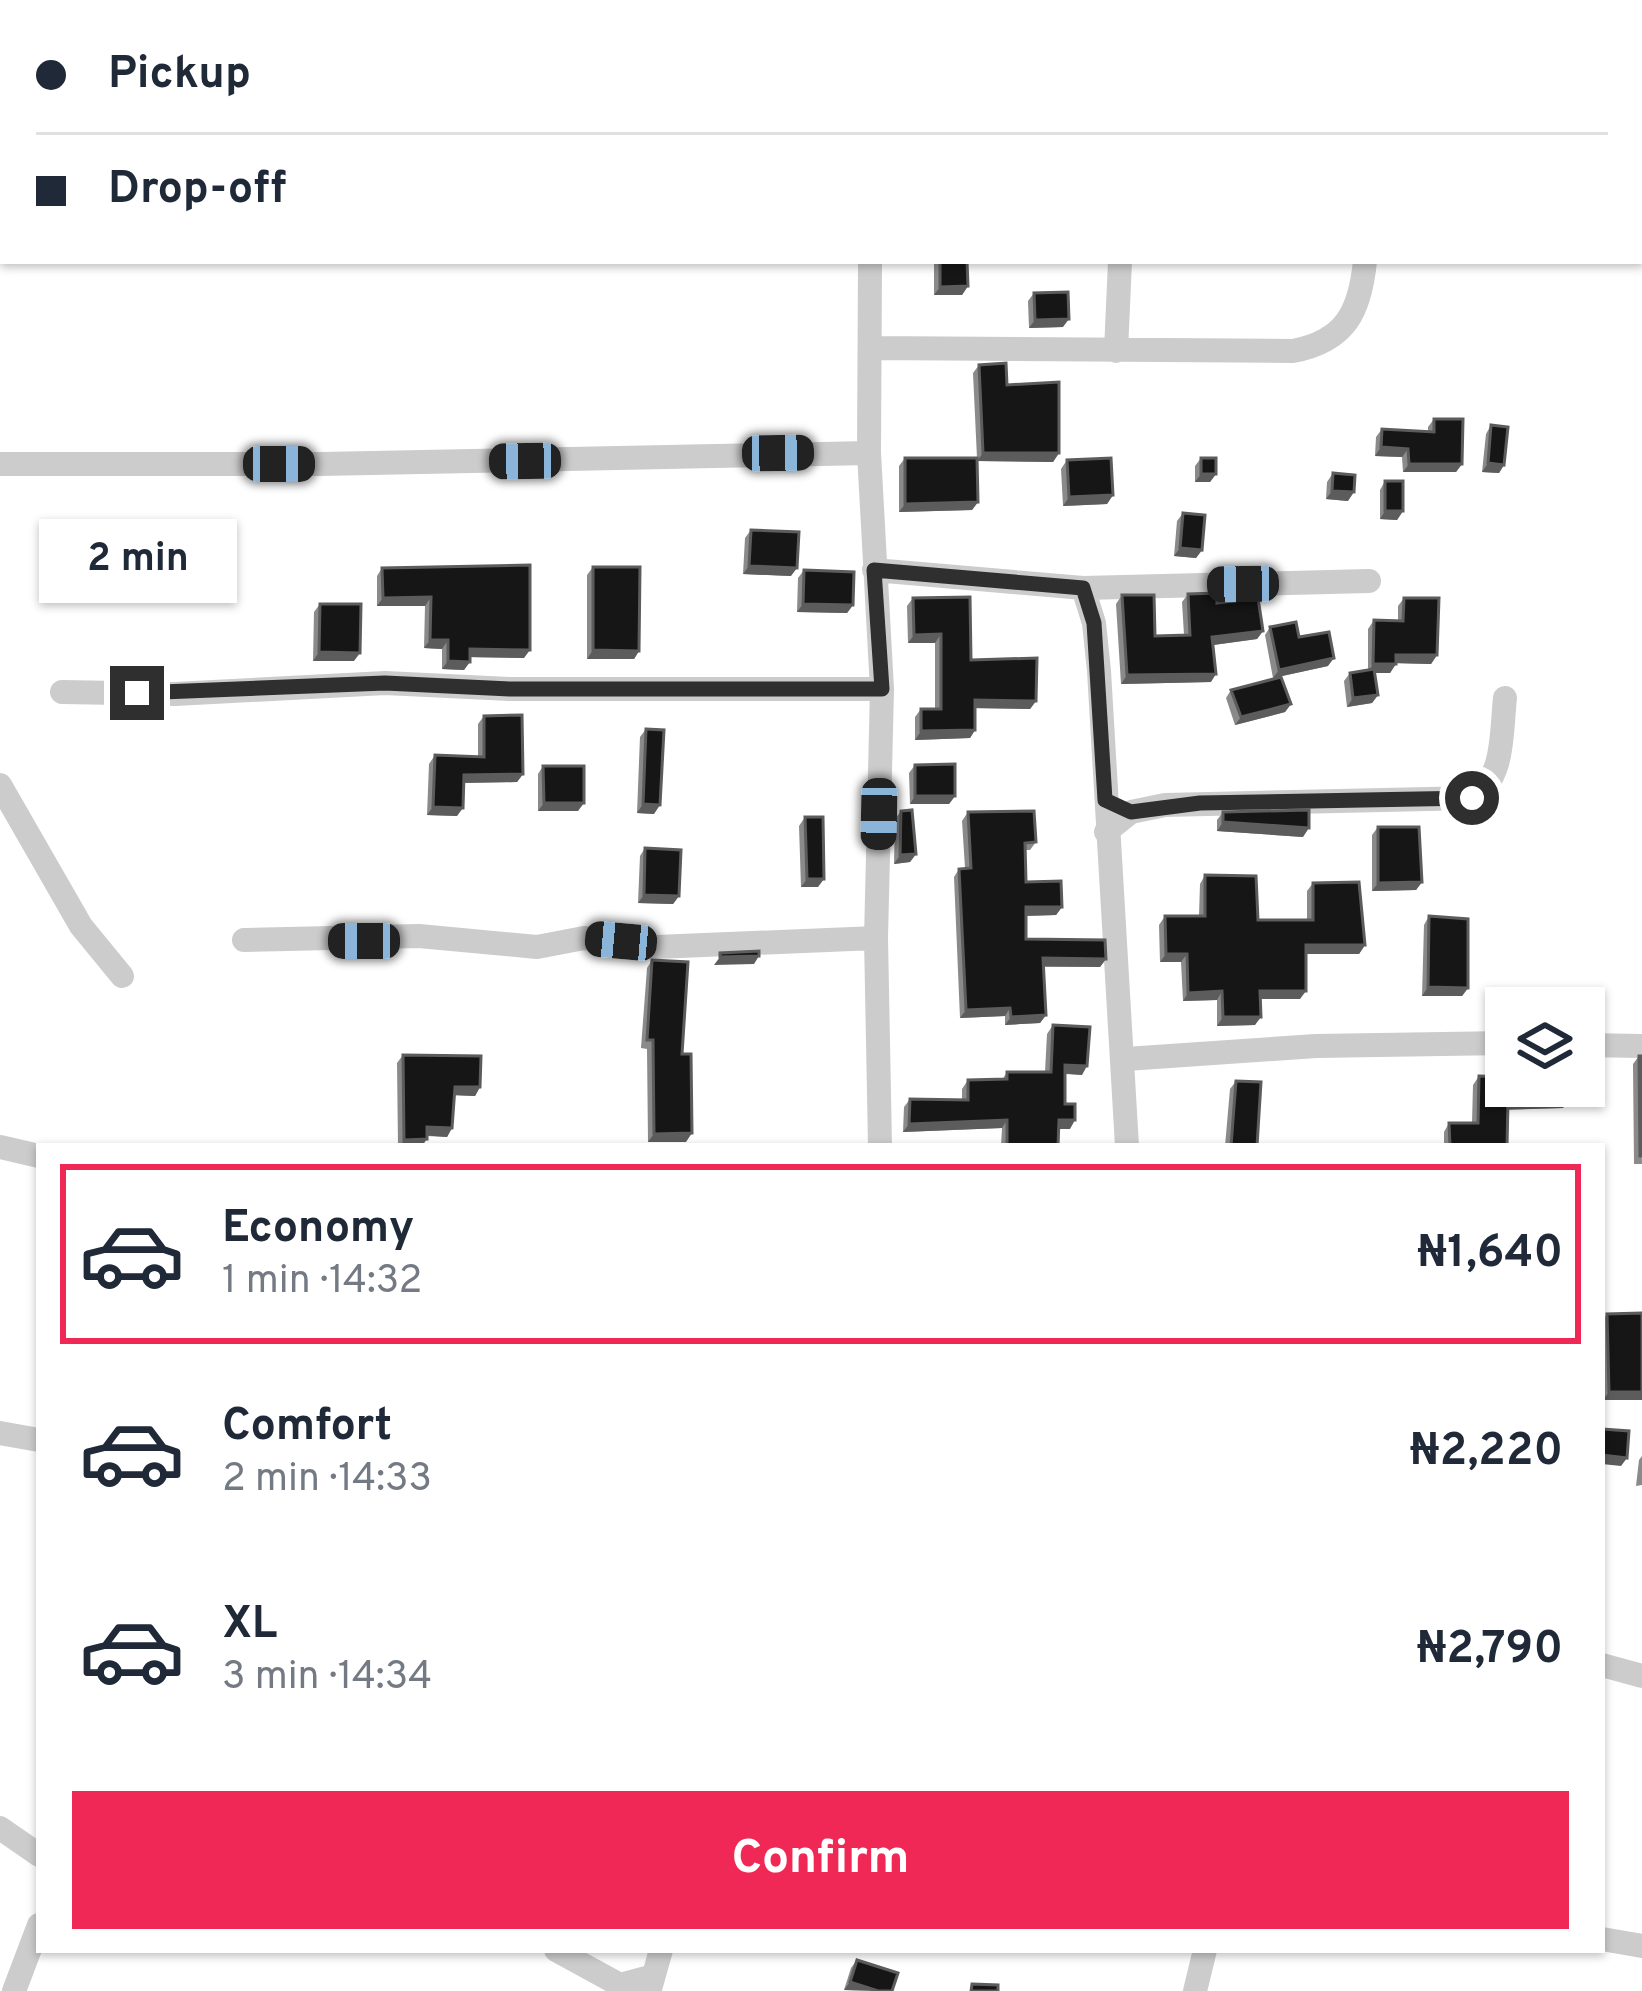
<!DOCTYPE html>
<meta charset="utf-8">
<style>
:root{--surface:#fff;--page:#f6f6f7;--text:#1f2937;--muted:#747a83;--line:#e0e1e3;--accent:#f02855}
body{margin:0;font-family:Overpass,sans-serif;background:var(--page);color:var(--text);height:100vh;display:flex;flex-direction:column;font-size:45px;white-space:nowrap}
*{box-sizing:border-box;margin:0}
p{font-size:39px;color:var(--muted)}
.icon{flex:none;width:66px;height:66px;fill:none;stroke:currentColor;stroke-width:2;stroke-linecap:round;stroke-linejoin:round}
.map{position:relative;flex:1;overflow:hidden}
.drawer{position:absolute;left:36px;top:1143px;width:1569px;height:810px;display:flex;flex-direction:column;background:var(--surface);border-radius:0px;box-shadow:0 3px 9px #0004}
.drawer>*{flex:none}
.top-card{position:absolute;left:0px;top:0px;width:1644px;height:264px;box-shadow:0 3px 9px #0004;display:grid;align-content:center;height:264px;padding:0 36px;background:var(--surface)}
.controls{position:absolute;left:1485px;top:987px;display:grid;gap:24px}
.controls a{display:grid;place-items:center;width:120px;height:120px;border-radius:0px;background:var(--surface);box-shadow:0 3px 9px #0004;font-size:60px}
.end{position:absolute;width:54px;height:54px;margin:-27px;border:15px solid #2f2f2f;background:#fff;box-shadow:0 0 0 6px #fff}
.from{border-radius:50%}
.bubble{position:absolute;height:84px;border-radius:0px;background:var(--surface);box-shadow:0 3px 9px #0004;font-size:39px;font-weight:700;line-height:84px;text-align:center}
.car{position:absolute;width:36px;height:72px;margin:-36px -18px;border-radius:15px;box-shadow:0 0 9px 3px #0007;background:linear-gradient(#222 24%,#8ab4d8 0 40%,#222 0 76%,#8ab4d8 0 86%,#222 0)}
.top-card b{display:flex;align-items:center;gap:42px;height:114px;font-size:45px}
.top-card b+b{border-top:3px solid var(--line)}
.top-card i{width:30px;height:30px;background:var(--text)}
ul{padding:21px 0 0;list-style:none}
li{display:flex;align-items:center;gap:36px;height:180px;margin:0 24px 18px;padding:0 12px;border:6px solid transparent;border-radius:0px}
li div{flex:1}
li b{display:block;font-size:45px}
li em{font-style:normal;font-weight:700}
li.active{border-color:var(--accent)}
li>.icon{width:108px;height:108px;stroke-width:1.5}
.primary-button{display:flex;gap:24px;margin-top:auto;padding:24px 36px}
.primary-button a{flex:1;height:138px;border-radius:0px;background:var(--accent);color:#fff;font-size:48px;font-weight:700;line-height:138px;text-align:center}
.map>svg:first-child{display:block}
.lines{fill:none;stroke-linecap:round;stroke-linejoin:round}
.minor{stroke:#ccc;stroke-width:24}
.wall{fill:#8a8a8a}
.shaded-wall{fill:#5c5c5c}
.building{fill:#161616;stroke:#5c5c5c;stroke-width:3}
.route{stroke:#2f2f2f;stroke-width:15}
</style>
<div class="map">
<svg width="1642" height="1991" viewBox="0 0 1642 1991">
<rect width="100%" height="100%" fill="#fff"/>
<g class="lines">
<path class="minor" d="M178,0V3
M1120,0V3
M878,3V0
M1385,3V0
M0,233H3
M870,261L869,453L882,689L876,938L880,1146
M870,348L1293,351C1346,341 1360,311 1365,261
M1116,351L1120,261
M0,464H321L869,453
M874,570L1083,588L1369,581
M1083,588L1094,623L1099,671L1127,1146
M62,692L175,694L385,683L510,689H882
M0,785L81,926L122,976
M1106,832L1131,812L1165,805L1473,798C1505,777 1501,733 1505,698
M244,940L419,936L537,947L584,938L656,947L876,938
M1584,1045L1642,1046
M1126,1059L1316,1046L1506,1043
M0,1147L39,1156
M0,1433L39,1440
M1602,1665L1642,1676
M0,1828L39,1855
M1602,1939L1642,1946
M556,1950L620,1985L653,1976
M650,1989L661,1950
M14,1991L39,1925
M1195,1991L1205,1950"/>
</g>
<path class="wall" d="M934,261H967L968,286L962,295H934Z
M1034,293L1063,327L1029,328L1028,301Z
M979,365L1007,385L1059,453L1053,462L977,461L978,502L972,510L899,512V466L905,458H977L973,373Z
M1434,419L1462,464L1456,472H1403L1402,457L1375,456L1376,437L1382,429L1428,431V427Z
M1491,425L1504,465L1499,473L1482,472L1486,434Z
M1201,458L1216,474L1210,482H1195V466Z
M1067,460L1113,495L1107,504L1063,506L1061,469Z
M1333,473L1348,501L1326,499L1327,482Z
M1385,481L1403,511L1397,520L1380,519V490Z
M1183,513L1202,550L1196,558L1174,556L1177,521Z
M751,530L791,576L743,574L745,538Z
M593,567L639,651L634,659H587V575Z
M382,568L524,658L470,657L464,670L442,669V649L424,648L425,606H377V576Z
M804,570L853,605L847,613L797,612L798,578Z
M1188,594L1217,603L1263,631L1257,639L1213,645L1211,682L1121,684L1116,604L1122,595L1155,636L1184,635L1182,602Z
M913,598L971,660L1036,701L1030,709L975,708V730L970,738L915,740V717L921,709H935V643H908L907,606Z
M1404,598L1437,655L1431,664L1396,663L1390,673H1375L1378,695L1372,703L1347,707L1344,681L1350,673L1368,670V629L1374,620L1398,621V606Z
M320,604L354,661H313L314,612Z
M1270,627L1299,637L1328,666L1273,678L1265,635Z
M1231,690L1291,704L1285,712L1235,725L1226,698Z
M484,716L523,774L517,782L464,783L457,816L427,815L429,764L435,755L478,757V724Z
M646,729L654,814L637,813L640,737Z
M915,765L955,796L949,804H910L909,773Z
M543,766L578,811H538V774Z
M901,811L916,854L910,862L894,864L895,819Z
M968,812L1036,842L1030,850H1025L1026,882L1062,907L1056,915L1026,916V939L1106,959L1100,967H1043L1046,1015L1040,1023L1005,1025V1016L960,1018L954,877L959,869L965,868L962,821Z
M1223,812L1303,837L1217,831V820Z
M805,817L818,887H801L799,826Z
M1378,827L1422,882L1416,890L1372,891V835Z
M645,848L679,896L673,904L638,903L640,856Z
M1205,875L1258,920H1307V891L1313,883L1365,945L1359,954H1306L1300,999H1260L1255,1025L1217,1026V1000L1183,1001L1181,962H1160L1159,925L1165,916H1199L1200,884Z
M1429,916L1468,988L1462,996H1422L1424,925Z
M652,960L682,1054L686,1142H648L647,1049L641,1048L647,968Z
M1053,1025L1082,1075L1065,1074V1104L1070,1129H1058V1146H1001L1002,1128L903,1132L904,1107L910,1099L962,1100V1089L968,1080H1002L1007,1072H1045L1047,1034Z
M403,1055L480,1087L475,1096L455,1095L452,1128L447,1137L427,1136L422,1146H398L397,1063Z
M1639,1056L1642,1164H1634L1633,1064Z
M1479,1076L1563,1108L1508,1109L1507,1146H1444V1132L1449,1123H1472L1473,1085Z
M1236,1081L1257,1146H1225L1230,1089Z
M1642,1313V1400H1603L1602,1321L1607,1314Z
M1642,1456V1485L1636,1486L1639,1460Z
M857,1960L892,1991L844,1990L851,1968Z"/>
<path class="shaded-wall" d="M968,286L962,295H934L940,287Z
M1069,319L1063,327L1029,328L1035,320Z
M1381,447L1408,449L1402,457L1375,456Z
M983,453H1059L1053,462L977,461Z
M1488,463L1504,465L1499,473L1482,472Z
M1409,464H1462L1456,472H1403Z
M1201,474H1216L1210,482H1195Z
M1332,491L1354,492L1348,501L1326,499Z
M1113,495L1107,504L1063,506L1069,497Z
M978,502L972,510L899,512L905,504Z
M1385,511H1403L1397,520L1380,519Z
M1180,548L1202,550L1196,558L1174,556Z
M749,566L797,568L791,576L743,574Z
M431,597L425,606H377L383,598Z
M803,604L853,605L847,613L797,612Z
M1263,631L1257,639L1206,646L1212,637Z
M941,634L935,643H908L914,635Z
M430,640H448L442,649L424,648Z
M470,649L530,650L524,658L464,657Z
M593,650L639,651L634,659H587Z
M319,652L360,653L354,661H313Z
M1396,655H1437L1431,664L1390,663Z
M1334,658L1328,666L1273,678L1279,670Z
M448,661L470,662L464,670L442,669Z
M1373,664H1396L1390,673H1368Z
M1216,674L1211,682L1121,684L1127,675Z
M1378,695L1372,703L1347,707L1353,698Z
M975,700L1036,701L1030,709L969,708Z
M1291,704L1285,712L1235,725L1241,717Z
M975,730L970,738L915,740L921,731Z
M523,774L517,782L458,783L464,775Z
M915,796H955L949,804H910Z
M544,803H584L578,811H538Z
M643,804L660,805L654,814L637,813Z
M433,807L463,808L457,816L427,815Z
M1223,822L1309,828L1303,837L1217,831Z
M916,854L910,862L894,864L900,855Z
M807,879H824L818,887H801Z
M1422,882L1416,890L1372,891L1378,883Z
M644,895L679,896L673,904L638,903Z
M1026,907H1062L1056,915L1020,916Z
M1306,945H1365L1359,954H1300Z
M1166,954H1187L1181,962H1160Z
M759,956L754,964L714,965L720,957Z
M1043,958L1106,959L1100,967L1037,966Z
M1428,987L1468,988L1462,996H1422Z
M1222,991L1217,1000L1183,1001L1188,993Z
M1260,991H1306L1300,999H1254Z
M1010,1008L1005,1016L960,1018L966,1010Z
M1046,1015L1040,1023L1005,1025L1011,1017Z
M1223,1017H1261L1255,1025L1217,1026Z
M1065,1065L1087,1066L1082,1075L1059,1073Z
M455,1087H480L475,1096L449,1095Z
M1569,1100L1563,1108L1502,1110L1508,1101Z
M1007,1120L1002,1128L903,1132L909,1124Z
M1059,1120H1075L1070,1129H1053Z
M427,1127L452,1128L447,1137L421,1135Z
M692,1133L686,1142H648L654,1134Z
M427,1139L422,1146H400L404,1140Z
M1609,1392H1642V1400H1603Z
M1602,1455L1627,1458L1621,1466L1602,1464Z
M850,1982L878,1991L844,1990Z"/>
<path class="building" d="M1035,0H1055V3H1035Z
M940,261H967L968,286L940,287Z
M1068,292L1069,319L1035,320L1034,293Z
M1006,363L1007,385L1059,382V453H983L979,365Z
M1434,419H1463L1462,464H1409L1408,449L1381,447L1382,429L1434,432Z
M1491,425L1508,427L1504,465L1488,463Z
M905,458H977L978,502L905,504Z
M1111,458L1113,495L1069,497L1067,460Z
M1201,458H1216V474H1201Z
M1333,473L1355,475L1354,492L1332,491Z
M1385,481H1403V511H1385Z
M1183,513L1205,515L1202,550L1180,548Z
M751,530L799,532L797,568L749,566Z
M530,565V650L470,649V662L448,661V640H430L431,597L383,598L382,568Z
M593,567H640L639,651L593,650Z
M804,570L854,572L853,605L803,604Z
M1217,593V603L1258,598L1263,631L1212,637L1216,674L1127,675L1122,595H1154L1155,636L1190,635L1188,594Z
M970,597L971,660L1037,658L1036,701L975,700V730L921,731V709H941V634L914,635L913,598Z
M1404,598H1439L1437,655H1396V664H1373L1374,620L1403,621Z
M320,604H361L360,653L319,652Z
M1296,622L1299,637L1329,632L1334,658L1279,670L1270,627Z
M1374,669L1378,695L1353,698L1350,673Z
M1281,677L1291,704L1241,717L1231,690Z
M522,715L523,774L464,775L463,808L433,807L435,755L484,757V716Z
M646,729L664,730L660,805L643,804Z
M955,764V796H915V765Z
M543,766H584V803H544Z
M912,810L916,854L900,855L901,811Z
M1309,810V828L1223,822V812Z
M1034,811L1036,842L1025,843L1026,882L1061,881L1062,907H1026V939L1105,940L1106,959L1043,958L1046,1015L1011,1017L1010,1008L966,1010L959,869L971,868L968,812Z
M805,817H823L824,879H807Z
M1378,827H1419L1422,882L1378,883Z
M645,848L681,850L679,896L644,895Z
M1205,875L1256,876L1258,920H1313V883L1359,882L1365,945H1306V991H1260L1261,1017H1223L1222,991L1188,993L1187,954H1166L1165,916H1205Z
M1429,916L1468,919V988L1428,987Z
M759,951V956L720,957V953Z
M652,960L688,962L682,1054H691L692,1133L654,1134L653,1040H647Z
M1053,1025L1090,1027L1087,1066L1065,1065V1104H1075V1120H1059L1058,1146H1007V1120L909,1124L910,1099L968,1100V1080L1007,1079V1072H1051Z
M403,1055L481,1056L480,1087H455L452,1128L427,1127V1139L404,1140Z
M1639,1056H1642V1156H1640Z
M1479,1076L1506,1077V1086H1568L1569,1100L1508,1101L1507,1146H1450L1449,1123H1478Z
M1236,1081L1261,1082L1257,1146H1231Z
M1642,1313V1392H1609L1607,1314Z
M1602,1429L1629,1431L1627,1458L1602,1455Z
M857,1960L898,1973L892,1991H878L850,1982Z
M972,1984L998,1985V1991H971Z"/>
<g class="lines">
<path class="route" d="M137,693L385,683L510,689H882L874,570L1083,588L1094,623L1105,800L1131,812L1200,803L1472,798"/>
</g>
</svg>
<div class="controls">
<a><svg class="icon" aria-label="layers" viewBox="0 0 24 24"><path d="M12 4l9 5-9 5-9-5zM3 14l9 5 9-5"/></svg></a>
</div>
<i class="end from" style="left:1472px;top:798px"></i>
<i class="end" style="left:137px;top:693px"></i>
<div class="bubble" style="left:39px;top:519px;width:198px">2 min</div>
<i class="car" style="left:778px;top:453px;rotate:89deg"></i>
<i class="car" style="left:525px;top:461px;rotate:269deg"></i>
<i class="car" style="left:279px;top:464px;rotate:90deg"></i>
<i class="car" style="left:1243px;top:584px;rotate:269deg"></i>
<i class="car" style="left:879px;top:814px;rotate:181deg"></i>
<i class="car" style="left:364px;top:941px;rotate:270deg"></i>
<i class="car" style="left:621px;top:941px;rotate:275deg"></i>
<div class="top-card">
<b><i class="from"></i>Pickup</b>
<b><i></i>Drop-off</b>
</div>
<section class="drawer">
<ul>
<li class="active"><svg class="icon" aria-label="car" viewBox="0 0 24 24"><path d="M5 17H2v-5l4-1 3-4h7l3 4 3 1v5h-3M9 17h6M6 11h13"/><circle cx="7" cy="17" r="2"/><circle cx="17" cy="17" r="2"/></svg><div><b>Economy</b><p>1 min · 14:32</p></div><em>₦1,640</em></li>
<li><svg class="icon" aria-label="car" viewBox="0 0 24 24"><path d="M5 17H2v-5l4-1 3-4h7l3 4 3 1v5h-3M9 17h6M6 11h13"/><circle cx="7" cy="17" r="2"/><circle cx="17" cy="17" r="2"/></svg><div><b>Comfort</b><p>2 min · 14:33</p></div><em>₦2,220</em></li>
<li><svg class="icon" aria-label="car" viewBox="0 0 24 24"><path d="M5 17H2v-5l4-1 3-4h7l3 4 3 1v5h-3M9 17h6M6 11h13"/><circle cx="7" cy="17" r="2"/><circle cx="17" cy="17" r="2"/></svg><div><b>XL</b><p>3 min · 14:34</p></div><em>₦2,790</em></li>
</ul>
<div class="primary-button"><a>Confirm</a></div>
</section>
</div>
